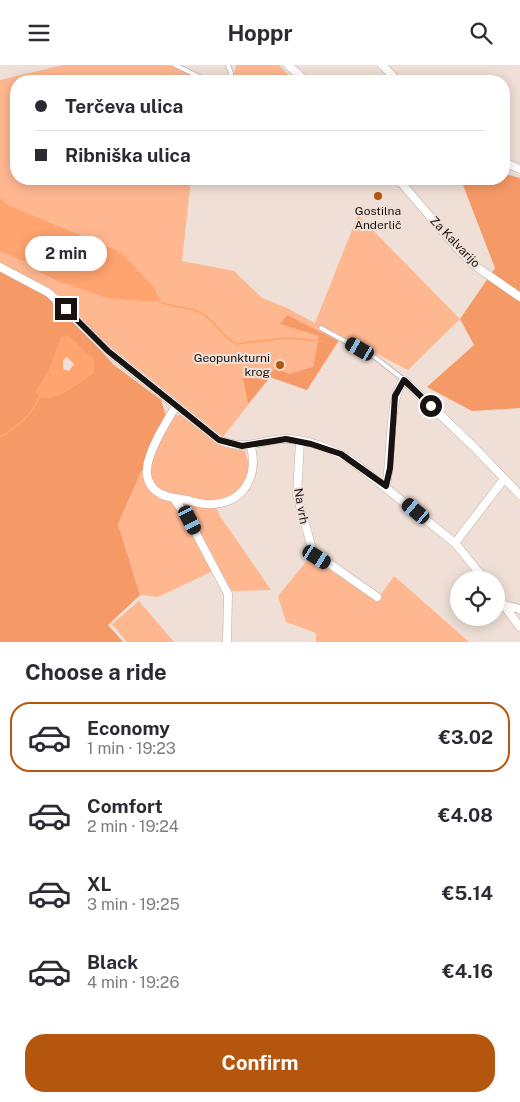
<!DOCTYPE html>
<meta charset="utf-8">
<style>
:root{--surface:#fff;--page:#f7f7f7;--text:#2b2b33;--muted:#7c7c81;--line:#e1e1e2;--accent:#b5560e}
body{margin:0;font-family:"Public Sans",sans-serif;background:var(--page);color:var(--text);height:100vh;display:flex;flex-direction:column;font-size:19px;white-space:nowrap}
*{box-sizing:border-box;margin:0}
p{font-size:16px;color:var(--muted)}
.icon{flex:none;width:28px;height:28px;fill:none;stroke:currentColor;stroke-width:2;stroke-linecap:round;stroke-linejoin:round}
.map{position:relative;height:577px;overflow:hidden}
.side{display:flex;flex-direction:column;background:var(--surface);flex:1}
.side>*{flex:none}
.hud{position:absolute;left:10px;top:10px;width:500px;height:110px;border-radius:20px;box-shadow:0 2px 12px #0003;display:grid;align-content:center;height:110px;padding:0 25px;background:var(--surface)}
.buttons{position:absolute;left:450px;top:506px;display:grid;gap:10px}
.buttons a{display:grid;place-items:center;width:55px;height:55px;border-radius:50%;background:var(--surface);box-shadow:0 2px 12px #0003;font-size:25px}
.end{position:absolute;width:22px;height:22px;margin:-11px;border:6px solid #181310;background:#fff;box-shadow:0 0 0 2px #fff}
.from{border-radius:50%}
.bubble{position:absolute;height:35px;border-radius:18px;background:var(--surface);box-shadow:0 2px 12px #0003;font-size:16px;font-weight:700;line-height:35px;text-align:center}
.car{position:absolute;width:15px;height:30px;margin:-15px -8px;border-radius:6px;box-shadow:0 0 4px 1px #0007;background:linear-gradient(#222 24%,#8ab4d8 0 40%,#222 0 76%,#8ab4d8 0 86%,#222 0)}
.hud b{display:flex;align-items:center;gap:18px;height:48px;font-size:19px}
.hud b+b{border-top:1px solid var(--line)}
.hud i{width:12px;height:12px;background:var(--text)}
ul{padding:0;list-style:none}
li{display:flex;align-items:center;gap:15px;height:70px;margin:0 10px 8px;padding:0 15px;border:2px solid transparent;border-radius:20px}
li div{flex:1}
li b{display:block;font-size:19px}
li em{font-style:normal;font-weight:700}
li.on{border-color:var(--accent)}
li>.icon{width:45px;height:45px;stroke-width:1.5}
h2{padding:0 25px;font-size:22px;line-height:60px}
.button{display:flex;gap:10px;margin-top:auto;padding:10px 25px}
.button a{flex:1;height:58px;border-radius:20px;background:var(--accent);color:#fff;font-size:20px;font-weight:700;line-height:58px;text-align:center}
header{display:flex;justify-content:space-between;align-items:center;height:65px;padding:0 25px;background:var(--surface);font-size:22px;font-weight:700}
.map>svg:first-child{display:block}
.green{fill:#ffb790}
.forest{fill:#f59a66;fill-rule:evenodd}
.water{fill:#ffa36f;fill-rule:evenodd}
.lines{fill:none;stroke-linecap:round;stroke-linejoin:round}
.stream{stroke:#ffa36f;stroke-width:2}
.lane-casing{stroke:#beafa7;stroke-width:5.5}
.street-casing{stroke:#beafa7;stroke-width:9}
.lane{stroke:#fff;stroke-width:4}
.street{stroke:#fff;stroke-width:8}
.route{stroke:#181310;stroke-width:6}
.poi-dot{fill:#b5560e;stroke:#efdfd6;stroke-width:2}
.labels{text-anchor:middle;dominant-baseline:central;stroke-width:4;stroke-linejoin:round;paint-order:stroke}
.poi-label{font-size:12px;fill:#181310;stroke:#efdfd6}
.street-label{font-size:12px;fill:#181310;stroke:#efdfd6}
</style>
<header><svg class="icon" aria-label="menu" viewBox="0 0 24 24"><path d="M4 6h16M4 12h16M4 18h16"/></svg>Hoppr<svg class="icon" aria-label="search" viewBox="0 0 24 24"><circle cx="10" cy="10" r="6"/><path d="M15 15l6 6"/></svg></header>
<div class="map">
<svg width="520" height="577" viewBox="0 0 520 577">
<rect width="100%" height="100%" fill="#efdfd6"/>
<path class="green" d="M63,0H171L202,16H16V114H191L182,196L234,206L262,233L285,242L315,258L358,150L460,254L408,305L342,271L307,325L270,312L223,372L95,269L65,234L40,218L0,200V15Z
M236,0H279L294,16H233Z
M180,350L224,382L245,386C257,418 241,427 214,437L220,451L271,525L232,526L217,504L158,532L140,530L118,459L166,351Z
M310,492L377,535L394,511L469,577H316V568L286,557L278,531Z
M139,536L174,577H127L112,559Z"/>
<path class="forest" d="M509,110L520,113V343L472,346L427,322L474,280L460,254L495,203L463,120L491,114H504V111Z
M0,206L49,230L114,300L161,335L166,351L118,459L140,530L108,560L123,577H0ZM62,272L94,295L93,308L62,329L36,327L49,306Z
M287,250L338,276L307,325L270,312L248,339L243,313L262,314L277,303L289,309L313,302L319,271L280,259Z"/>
<path class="water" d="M0,133L8,140L120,187L154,222L159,234L154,237L107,233L60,217L33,204L28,198L0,186Z
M68,270L94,295L93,308C78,318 58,338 39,332L36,327L49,306L62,272ZM67,292L74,299L69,306L63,304V295Z"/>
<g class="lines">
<path class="stream" d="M157,235C171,244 190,241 203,249C216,257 222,272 236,279L286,273L323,276
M0,372C15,364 34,348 39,332"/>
<defs>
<path id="lane" d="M175,0L208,16
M228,16L231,8L228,0
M321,263L376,293L404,315"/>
<path id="street" d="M288,0L306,16
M382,0L398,16
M504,97L520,104
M398,114L457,183L474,200L520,232
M0,202L49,228L108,286L219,375C247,387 260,374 287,374C308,374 334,385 352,396L455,478L485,515
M176,341C166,357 148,386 147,404C146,411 149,420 155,425C164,433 176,433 187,435C195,437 205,440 213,439C245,437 258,410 251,382
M300,376L297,430L313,487L377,532
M386,421C392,394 388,333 404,315L474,382L520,430
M175,435L189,455L228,529L227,577
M455,478L504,414
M496,530L520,562
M504,540L520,544"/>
</defs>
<use href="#lane" class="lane-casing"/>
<use href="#street" class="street-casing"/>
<use href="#lane" class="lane"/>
<use href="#street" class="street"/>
</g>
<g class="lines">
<path class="route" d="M66,244L108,286L219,375L242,381L286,374L311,379L341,389L386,421L390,403L395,331L404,315L431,341"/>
</g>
<g class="poi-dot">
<circle cx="378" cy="131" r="5"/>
<circle cx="280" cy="300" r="5"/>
</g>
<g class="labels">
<g class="poi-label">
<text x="378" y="146">Gostilna<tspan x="378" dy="14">Anderlič</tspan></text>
<text x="270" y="293" text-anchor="end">Geopunkturni<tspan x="270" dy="14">krog</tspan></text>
</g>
<g class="street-label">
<text transform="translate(455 177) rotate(46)">Za Kalvarijo</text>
<text transform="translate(301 441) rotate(80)">Na vrh</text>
</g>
</g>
</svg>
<div class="buttons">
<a><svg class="icon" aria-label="locate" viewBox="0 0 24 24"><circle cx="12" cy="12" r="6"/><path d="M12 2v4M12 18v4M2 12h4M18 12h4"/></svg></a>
</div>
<i class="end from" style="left:431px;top:341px"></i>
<i class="end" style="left:66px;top:244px"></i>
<div class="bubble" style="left:25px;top:171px;width:82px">2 min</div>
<i class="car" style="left:360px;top:284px;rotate:300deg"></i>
<i class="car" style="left:416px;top:446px;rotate:310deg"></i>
<i class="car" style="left:190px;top:455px;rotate:153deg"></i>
<i class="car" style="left:317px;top:492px;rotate:123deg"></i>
<div class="hud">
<b><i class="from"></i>Terčeva ulica</b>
<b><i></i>Ribniška ulica</b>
</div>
</div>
<section class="side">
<h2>Choose a ride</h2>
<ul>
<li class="on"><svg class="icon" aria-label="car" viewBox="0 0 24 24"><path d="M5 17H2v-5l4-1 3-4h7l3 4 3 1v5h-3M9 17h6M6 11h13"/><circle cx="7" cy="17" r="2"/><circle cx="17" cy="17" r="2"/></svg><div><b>Economy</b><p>1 min · 19:23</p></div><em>€3.02</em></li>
<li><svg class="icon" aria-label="car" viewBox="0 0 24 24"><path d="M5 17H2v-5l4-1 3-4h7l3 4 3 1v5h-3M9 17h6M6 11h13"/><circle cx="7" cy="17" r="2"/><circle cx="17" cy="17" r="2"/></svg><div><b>Comfort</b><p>2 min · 19:24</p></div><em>€4.08</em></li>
<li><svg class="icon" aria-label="car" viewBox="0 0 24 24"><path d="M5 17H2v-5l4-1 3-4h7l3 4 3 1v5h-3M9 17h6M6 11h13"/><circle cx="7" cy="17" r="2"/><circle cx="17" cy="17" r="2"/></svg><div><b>XL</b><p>3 min · 19:25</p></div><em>€5.14</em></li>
<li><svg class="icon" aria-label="car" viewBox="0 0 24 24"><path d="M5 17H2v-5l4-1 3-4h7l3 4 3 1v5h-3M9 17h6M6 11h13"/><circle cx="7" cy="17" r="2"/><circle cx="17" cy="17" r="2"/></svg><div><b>Black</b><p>4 min · 19:26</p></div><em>€4.16</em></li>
</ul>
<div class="button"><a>Confirm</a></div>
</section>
